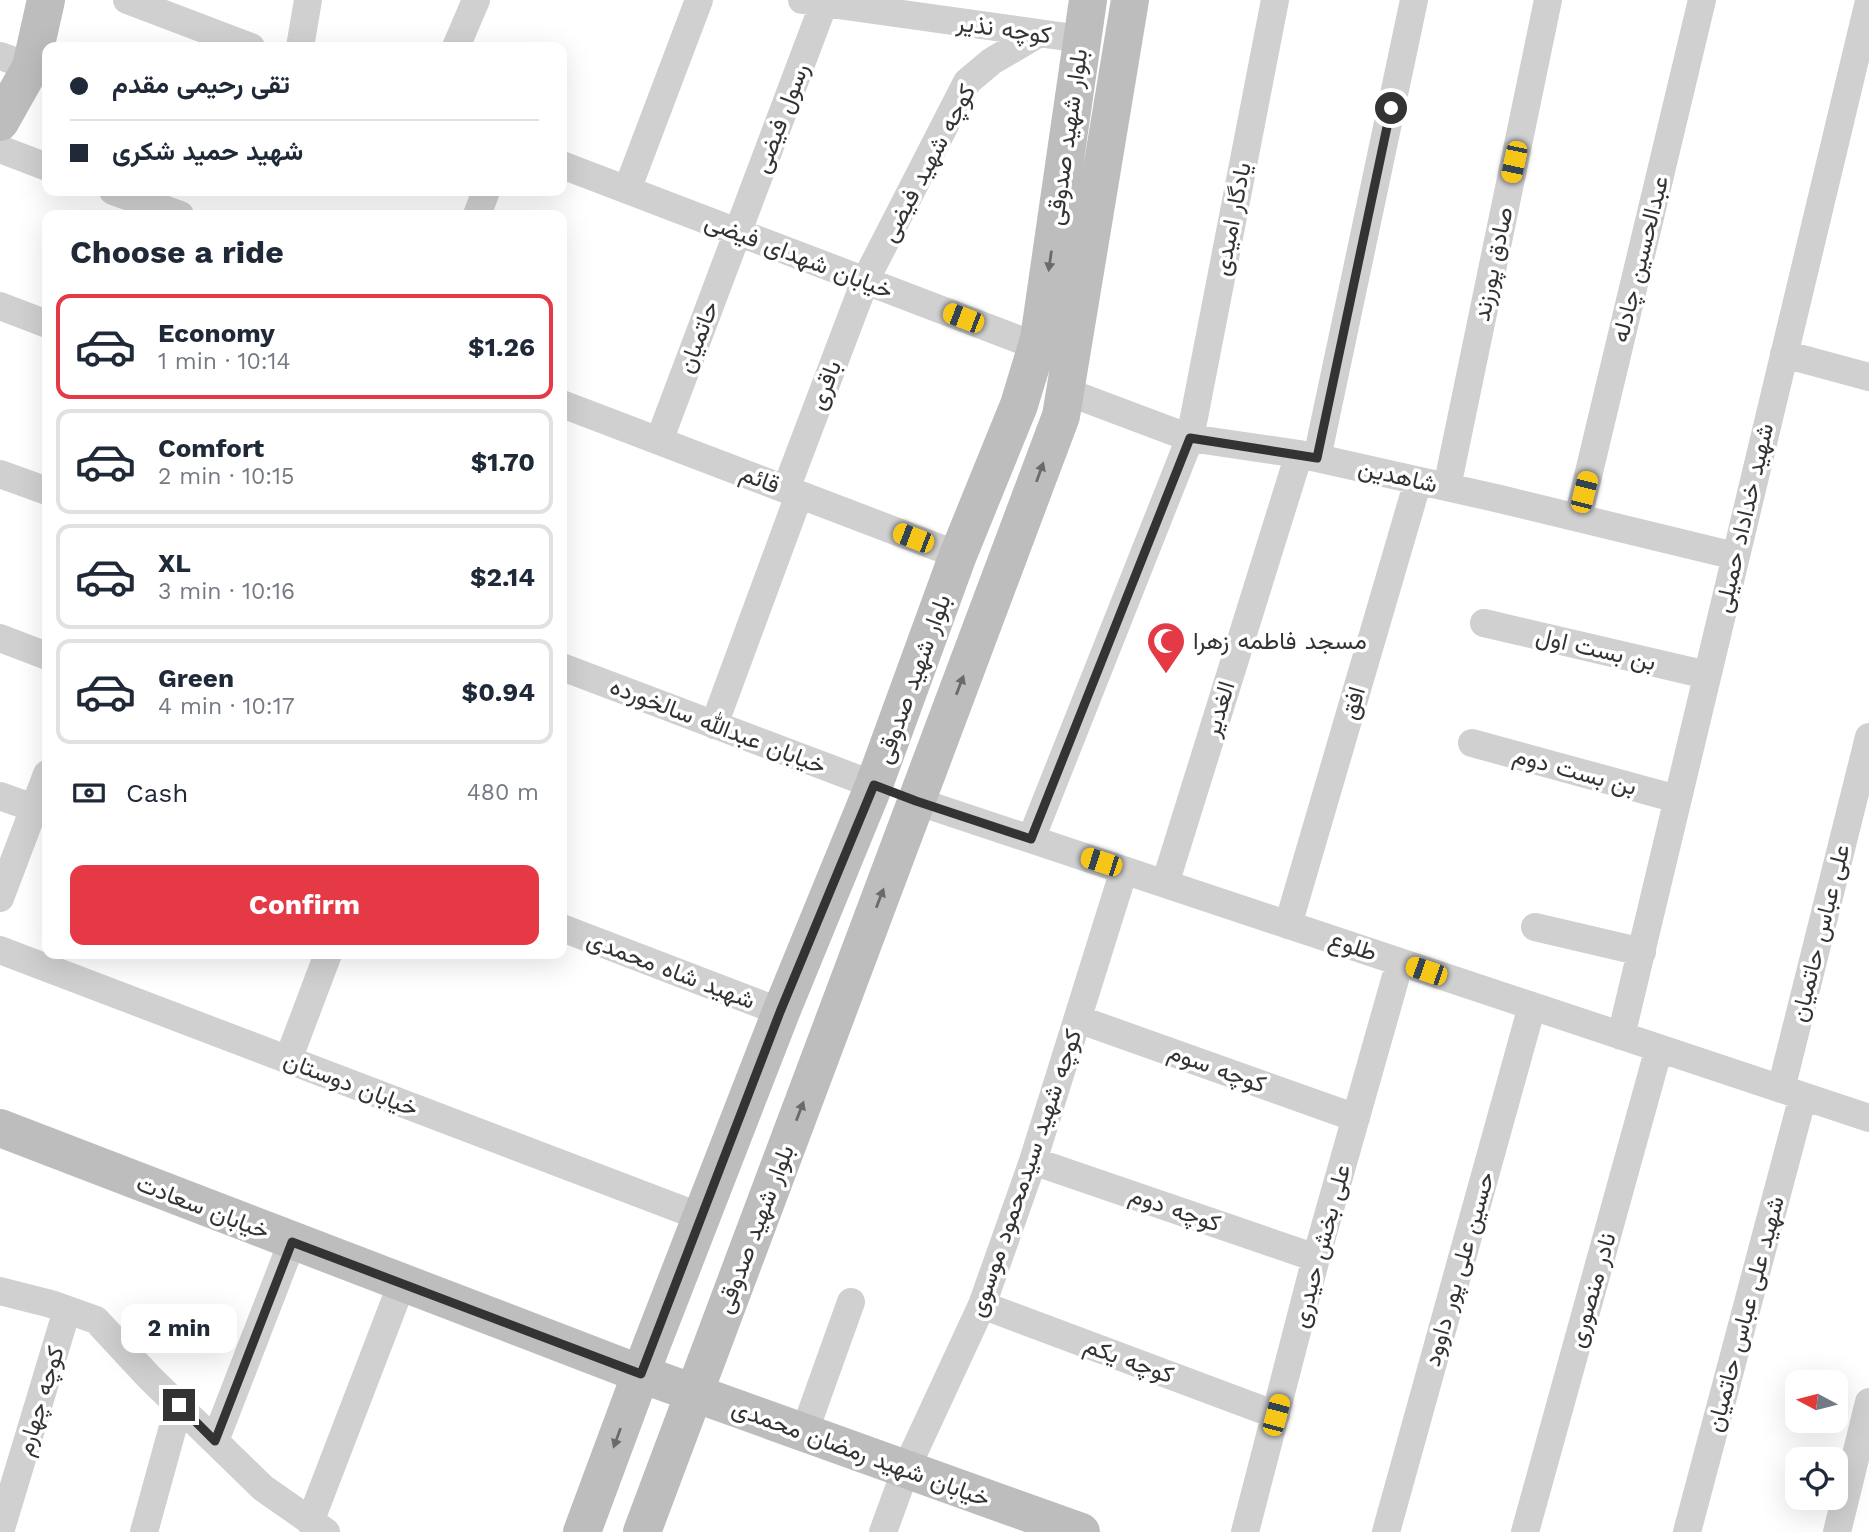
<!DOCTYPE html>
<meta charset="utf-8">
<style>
:root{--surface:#fff;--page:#f2f2f3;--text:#1f2937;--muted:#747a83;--line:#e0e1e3;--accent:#e63946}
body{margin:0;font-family:"Work Sans",Vazirmatn,sans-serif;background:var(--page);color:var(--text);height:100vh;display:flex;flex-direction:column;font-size:26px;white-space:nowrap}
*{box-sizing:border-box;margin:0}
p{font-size:23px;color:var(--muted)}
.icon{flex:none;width:38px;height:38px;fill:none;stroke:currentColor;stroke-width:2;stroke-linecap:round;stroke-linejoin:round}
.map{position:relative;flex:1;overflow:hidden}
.sheet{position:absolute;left:42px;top:210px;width:525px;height:749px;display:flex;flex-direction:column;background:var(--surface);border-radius:14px;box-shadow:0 7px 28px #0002}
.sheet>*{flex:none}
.banner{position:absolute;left:42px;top:42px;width:525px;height:154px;border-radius:14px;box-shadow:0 7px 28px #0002;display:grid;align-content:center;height:154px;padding:0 28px;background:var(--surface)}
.needle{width:46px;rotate:277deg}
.tools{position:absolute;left:1785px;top:1370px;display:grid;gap:14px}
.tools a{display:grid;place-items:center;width:63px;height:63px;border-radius:14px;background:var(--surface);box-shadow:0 7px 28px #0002;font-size:35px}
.end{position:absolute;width:32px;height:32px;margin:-16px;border:9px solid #333;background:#fff;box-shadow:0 0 0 4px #fff}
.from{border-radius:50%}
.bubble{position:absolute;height:49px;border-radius:14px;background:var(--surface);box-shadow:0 7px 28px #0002;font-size:23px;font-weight:700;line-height:49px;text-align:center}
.car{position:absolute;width:21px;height:42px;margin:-21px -10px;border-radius:9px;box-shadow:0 0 5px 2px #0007;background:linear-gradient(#f5c518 24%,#345 0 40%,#f5c518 0 76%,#345 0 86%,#f5c518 0)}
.banner b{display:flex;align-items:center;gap:24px;height:66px;font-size:26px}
.banner b+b{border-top:2px solid var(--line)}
.banner i{width:18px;height:18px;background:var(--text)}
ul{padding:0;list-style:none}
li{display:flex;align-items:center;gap:21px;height:105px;margin:0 14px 10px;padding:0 14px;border:4px solid var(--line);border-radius:14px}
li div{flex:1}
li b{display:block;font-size:26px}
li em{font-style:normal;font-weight:700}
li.selected{border-color:var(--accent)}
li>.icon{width:63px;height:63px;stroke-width:1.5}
h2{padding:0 28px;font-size:32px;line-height:84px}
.pay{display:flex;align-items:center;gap:18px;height:77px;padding:0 28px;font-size:26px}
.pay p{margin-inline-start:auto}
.action{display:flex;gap:14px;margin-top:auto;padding:14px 28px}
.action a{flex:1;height:80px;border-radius:14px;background:var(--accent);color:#fff;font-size:28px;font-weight:700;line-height:80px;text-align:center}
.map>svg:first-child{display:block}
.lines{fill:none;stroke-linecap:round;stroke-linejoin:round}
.street{stroke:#d0d0d0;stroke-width:28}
.secondary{stroke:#bdbdbd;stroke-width:38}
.oneway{fill:#6a6a6a}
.route{stroke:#333;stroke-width:9}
.labels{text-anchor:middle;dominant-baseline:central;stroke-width:7;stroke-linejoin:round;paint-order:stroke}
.street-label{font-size:24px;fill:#333;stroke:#fff}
.poi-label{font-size:24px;fill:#333;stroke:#fff;text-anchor:start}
</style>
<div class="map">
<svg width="1869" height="1532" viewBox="0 0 1869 1532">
<rect width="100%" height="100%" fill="#fff"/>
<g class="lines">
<path class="street" d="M127,0L251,47
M802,0L1081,39
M300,47L308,0
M456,47L476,0
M0,56L31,67
M0,149L47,167
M562,165L1036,346
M627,190L699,0
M113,191L180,215
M477,215L486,191
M0,306L47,324
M1784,354L1869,377
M1065,391L1190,438L1299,454L1500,499L1735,556
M562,404L958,555
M659,441L824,3
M1317,458L1414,0
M0,474L47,491
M1447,487L1548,0
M786,489L865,281L967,82L992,61L1038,34
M1578,518L1702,0
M1484,623L1707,675
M0,638L47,656
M562,667L874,785
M714,725L799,495
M1472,743L1677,799
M0,796L47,813
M916,801L1869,1118
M1031,839L1190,438L1275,0
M1165,884L1299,454
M0,898L47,774
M1288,925L1418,481
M1535,927L1642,952
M562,928L781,1012
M0,950L701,1217
M1078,1019L1356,1118
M1621,1036L1869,1
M288,1060L328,954
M1781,1089L1869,737
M1033,1161L1316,1258
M0,1291L51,1304L96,1320L149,1377L263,1488L326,1532
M982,1305L1276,1415
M804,1433L851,1302
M215,1441L292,1242
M310,1522L402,1283
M0,1532L67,1310
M144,1532L179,1405
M883,1532L906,1469L982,1305L1033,1161L1124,870
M1245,1532L1316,1258L1400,962
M1386,1532L1532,1006
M1525,1532L1659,1048
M1687,1532L1803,1096
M1837,1532L1869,1402"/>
<path class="secondary" d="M0,122L31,67L46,0
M0,1128L641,1374L1081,1532
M582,1532L650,1349L781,1012L874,785L958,555L1019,405L1039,339L1088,0
M642,1532L1061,416L1130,0"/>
</g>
<defs><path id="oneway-solid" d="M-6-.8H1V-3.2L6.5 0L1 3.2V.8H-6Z" transform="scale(1.75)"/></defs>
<g class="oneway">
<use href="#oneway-solid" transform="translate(1050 261) rotate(98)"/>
<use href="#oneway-solid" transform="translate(1040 472) rotate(-70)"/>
<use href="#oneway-solid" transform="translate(960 685) rotate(-69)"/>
<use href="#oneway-solid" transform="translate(880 898) rotate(-69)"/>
<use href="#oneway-solid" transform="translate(800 1111) rotate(-69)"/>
<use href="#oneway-solid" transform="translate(617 1438) rotate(110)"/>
</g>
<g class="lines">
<path class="route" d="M179,1405L215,1441L292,1242L641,1374L780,1012L874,785L916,801L1031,839L1190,438L1317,458L1391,108"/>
</g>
<defs>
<symbol id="mosque-pin" viewBox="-11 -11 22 30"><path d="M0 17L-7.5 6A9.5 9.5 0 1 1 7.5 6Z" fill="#e63946" stroke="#fff"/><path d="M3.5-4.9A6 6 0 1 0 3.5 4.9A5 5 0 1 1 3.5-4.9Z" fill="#fff"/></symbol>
</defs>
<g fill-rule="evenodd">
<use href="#mosque-pin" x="1144" y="619" width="44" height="60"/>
</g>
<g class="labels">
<g class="street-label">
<text transform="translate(1004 29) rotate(8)">کوچه نذیر</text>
<text transform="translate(781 118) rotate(-69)">رسول فیضی</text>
<text transform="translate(1067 137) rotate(-82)">بلوار شهید صدوقی</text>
<text transform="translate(928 163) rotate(-62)">کوچه شهید فیضی</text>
<text transform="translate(1232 219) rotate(-79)">یادگار امیدی</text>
<text transform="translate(799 256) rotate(21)">خیابان شهدای فیضی</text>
<text transform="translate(1640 259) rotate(-76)">عبدالحسین چادله</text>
<text transform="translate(1493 264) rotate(-78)">صادق پورزند</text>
<text transform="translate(698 337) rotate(-69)">حاتمیان</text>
<text transform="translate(825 385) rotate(-69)">باقری</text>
<text transform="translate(1398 476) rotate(13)">شاهدین</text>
<text transform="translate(760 479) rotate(21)">قائم</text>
<text transform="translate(1744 518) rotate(-77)">شهید خداداد حمیلی</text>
<text transform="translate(1596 649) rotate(13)">بن بست اول</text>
<text transform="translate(913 679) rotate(-70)">بلوار شهید صدوقی</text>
<text transform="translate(1353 703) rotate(-74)">افق</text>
<text transform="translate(1219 709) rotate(-73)">الغدیر</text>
<text transform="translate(718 726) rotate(21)">خیابان عبدالله سالخورده</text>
<text transform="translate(1575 771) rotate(15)">بن بست دوم</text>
<text transform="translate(1820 933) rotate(-76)">علی عباس حاتمیان</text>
<text transform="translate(1353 946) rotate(18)">طلوع</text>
<text transform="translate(671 970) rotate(21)">شهید شاه محمدی</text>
<text transform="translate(1217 1068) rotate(20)">کوچه سوم</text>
<text transform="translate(351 1084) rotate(21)">خیابان دوستان</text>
<text transform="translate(1025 1173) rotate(-71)">کوچه شهید سیدمحمود موسوی</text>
<text transform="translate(203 1207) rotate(21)">خیابان سعادت</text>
<text transform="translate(1175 1209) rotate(19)">کوچه دوم</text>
<text transform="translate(755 1229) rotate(-69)">بلوار شهید صدوقی</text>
<text transform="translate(1321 1246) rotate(-75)">علی بخش حیدری</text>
<text transform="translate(1459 1269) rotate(-74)">حسین علی پور داوود</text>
<text transform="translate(1592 1290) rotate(-74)">نادر منصوری</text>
<text transform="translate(1745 1314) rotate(-75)">شهید علی عباس حاتمیان</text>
<text transform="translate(1129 1360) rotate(20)">کوچه یکم</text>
<text transform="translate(40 1401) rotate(-73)">کوچه چهارم</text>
<text transform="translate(861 1453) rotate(20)">خیابان شهید رمضان محمدی</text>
</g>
<g class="poi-label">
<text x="1193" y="641">مسجد فاطمه زهرا</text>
</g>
</g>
</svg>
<div class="tools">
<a><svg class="needle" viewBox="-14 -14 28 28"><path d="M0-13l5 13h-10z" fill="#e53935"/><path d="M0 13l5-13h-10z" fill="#747a83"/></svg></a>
<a><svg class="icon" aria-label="locate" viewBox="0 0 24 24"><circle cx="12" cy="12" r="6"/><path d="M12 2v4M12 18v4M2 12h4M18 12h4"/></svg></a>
</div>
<i class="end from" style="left:1391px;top:108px"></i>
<i class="end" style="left:179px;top:1405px"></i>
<div class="bubble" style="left:121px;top:1304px;width:116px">2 min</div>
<i class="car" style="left:1514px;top:162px;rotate:192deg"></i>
<i class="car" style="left:963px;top:318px;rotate:291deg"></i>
<i class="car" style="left:1584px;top:492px;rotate:14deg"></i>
<i class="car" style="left:913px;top:538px;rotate:291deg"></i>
<i class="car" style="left:1101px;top:862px;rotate:288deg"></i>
<i class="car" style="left:1426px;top:971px;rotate:289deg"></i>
<i class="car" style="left:1276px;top:1415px;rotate:15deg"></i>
<div class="banner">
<b><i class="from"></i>تقی رحیمی مقدم</b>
<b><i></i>شهید حمید شکری</b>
</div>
<section class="sheet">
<h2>Choose a ride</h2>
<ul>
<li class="selected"><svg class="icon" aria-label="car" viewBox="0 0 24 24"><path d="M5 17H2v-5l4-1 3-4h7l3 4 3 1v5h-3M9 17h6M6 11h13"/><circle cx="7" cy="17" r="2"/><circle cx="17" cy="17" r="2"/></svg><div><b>Economy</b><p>1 min · 10:14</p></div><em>$1.26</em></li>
<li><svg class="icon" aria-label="car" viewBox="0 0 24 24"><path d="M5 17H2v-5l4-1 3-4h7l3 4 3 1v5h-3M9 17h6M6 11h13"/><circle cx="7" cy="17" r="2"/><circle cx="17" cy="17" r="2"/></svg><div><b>Comfort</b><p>2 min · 10:15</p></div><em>$1.70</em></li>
<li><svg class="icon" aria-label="car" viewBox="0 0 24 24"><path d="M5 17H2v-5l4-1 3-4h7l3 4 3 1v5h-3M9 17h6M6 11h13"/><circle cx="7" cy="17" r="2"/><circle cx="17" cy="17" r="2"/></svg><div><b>XL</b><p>3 min · 10:16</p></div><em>$2.14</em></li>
<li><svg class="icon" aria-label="car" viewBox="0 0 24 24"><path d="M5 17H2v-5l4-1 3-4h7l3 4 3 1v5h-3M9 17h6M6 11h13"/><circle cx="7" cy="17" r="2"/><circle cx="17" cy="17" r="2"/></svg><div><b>Green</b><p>4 min · 10:17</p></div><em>$0.94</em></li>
</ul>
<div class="pay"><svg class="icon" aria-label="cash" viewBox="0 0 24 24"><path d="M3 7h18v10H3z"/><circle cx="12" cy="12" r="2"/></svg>Cash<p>480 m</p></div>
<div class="action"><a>Confirm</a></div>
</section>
</div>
